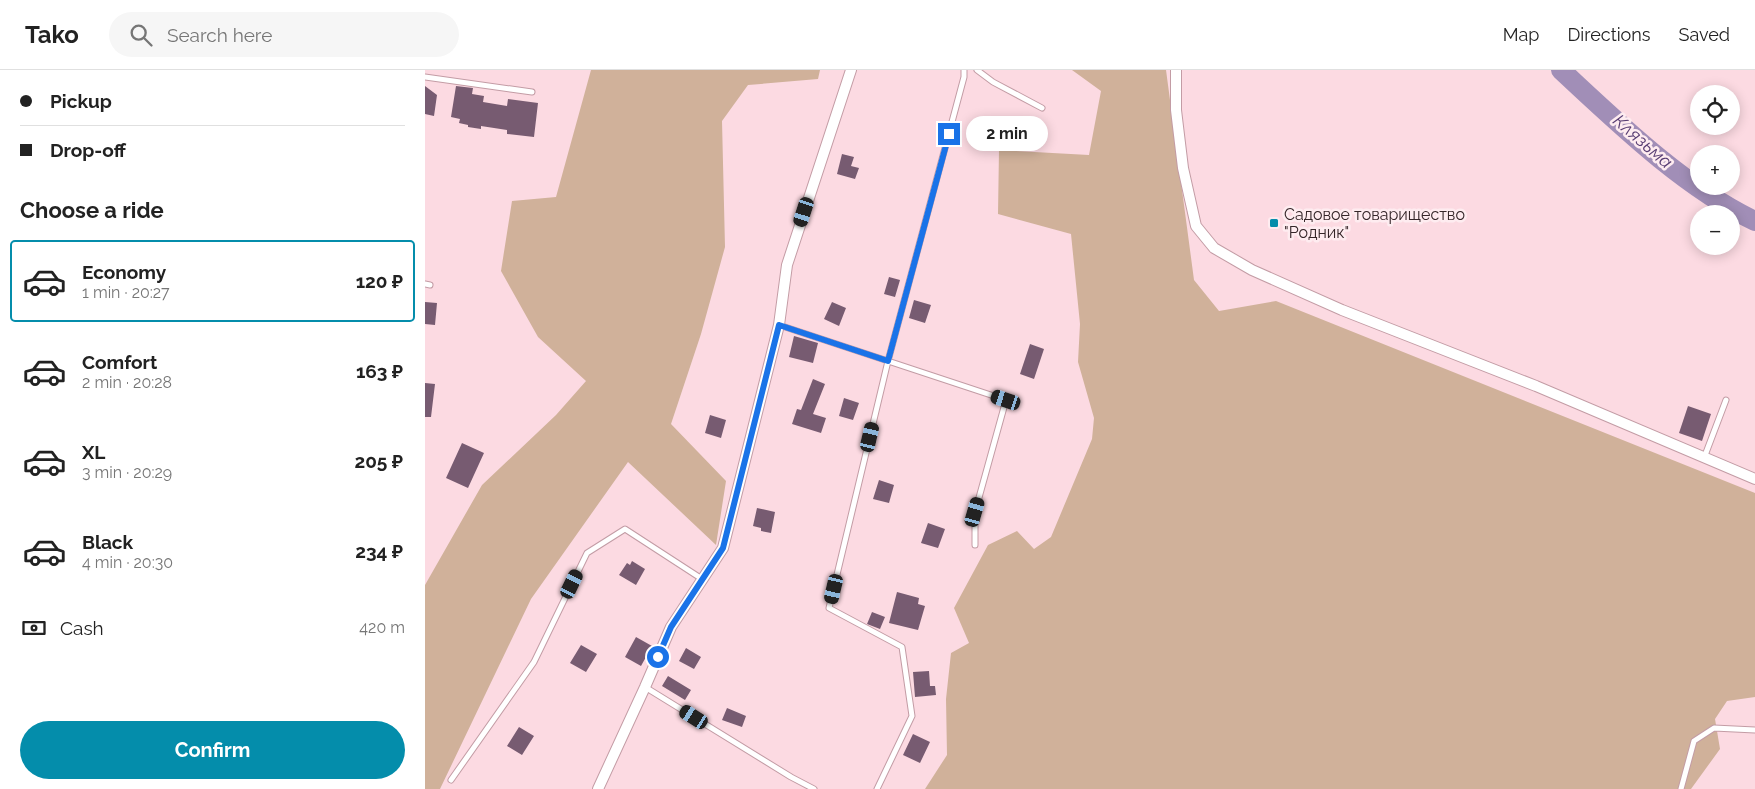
<!DOCTYPE html>
<meta charset="utf-8">
<style>
:root{--surface:#fff;--page:#f6f6f6;--text:#222;--muted:#767676;--line:#e0e0e0;--accent:#048dab}
body{margin:0;font-family:Raleway,sans-serif;background:var(--page);color:var(--text);height:100vh;display:flex;flex-direction:column;font-size:19px;white-space:nowrap}
*{box-sizing:border-box;margin:0}
p{font-size:16px;color:var(--muted)}
.icon{flex:none;width:28px;height:28px;fill:none;stroke:currentColor;stroke-width:2;stroke-linecap:round;stroke-linejoin:round}
.map{position:relative;flex:1;overflow:hidden}
.drawer{display:flex;flex-direction:column;background:var(--surface);width:425px}
.drawer>*{flex:none}
.top-card{display:grid;align-content:center;height:110px;padding:0 20px;background:var(--surface)}
.tools{position:absolute;left:1265px;top:15px;display:grid;gap:10px}
.tools a{display:grid;place-items:center;width:50px;height:50px;border-radius:50%;background:var(--surface);box-shadow:0 2px 12px #0003;font-size:25px}
.end{position:absolute;width:22px;height:22px;margin:-11px;border:6px solid #1a73e8;background:#fff;box-shadow:0 0 0 2px #fff}
.from{border-radius:50%}
.bubble{position:absolute;height:35px;border-radius:18px;background:var(--surface);box-shadow:0 2px 12px #0003;font-size:16px;font-weight:700;line-height:35px;text-align:center}
.car{position:absolute;width:15px;height:30px;margin:-15px -8px;border-radius:6px;box-shadow:0 0 4px 1px #0007;background:linear-gradient(#222 24%,#8ab4d8 0 40%,#222 0 76%,#8ab4d8 0 86%,#222 0)}
.top-card b{display:flex;align-items:center;gap:18px;height:48px;font-size:19px}
.top-card b+b{border-top:1px solid var(--line)}
.top-card i{width:12px;height:12px;background:var(--text)}
ul{padding:0;list-style:none}
li{display:flex;align-items:center;gap:15px;height:82px;margin:0 10px 8px;padding:0 10px;border:2px solid transparent;border-radius:5px}
li div{flex:1}
li b{display:block;font-size:19px}
li em{font-style:normal;font-weight:700}
li.active{border-color:var(--accent)}
li>.icon{width:45px;height:45px;stroke-width:1.5}
h2{padding:0 20px;font-size:22px;line-height:60px}
.pay{display:flex;align-items:center;gap:12px;height:55px;padding:0 20px;font-size:19px}
.pay p{margin-inline-start:auto}
.cta{display:flex;gap:10px;margin-top:auto;padding:10px 20px}
.cta a{flex:1;height:58px;border-radius:30px;background:var(--accent);color:#fff;font-size:20px;font-weight:700;line-height:58px;text-align:center}
header{display:flex;align-items:center;gap:30px;box-sizing:border-box;height:70px;padding:0 25px;background:var(--surface);border-bottom:1px solid var(--line)}
header strong{font-size:24px}
nav{display:flex;gap:28px;margin-inline-start:auto;font-size:18px}
.search{width:350px;height:45px;background:var(--page);display:flex;align-items:center;gap:12px;box-sizing:border-box;padding:0 18px;border-radius:28px;color:var(--muted);font-size:19px}
main{display:flex;flex:1;min-height:0}
.map>svg:first-child{display:block}
.green{fill:#d0b19a}
.lines{fill:none;stroke-linecap:round;stroke-linejoin:round}
.river{stroke:#a18eb7;stroke-width:20}
.building{fill:#775b71}
.lane-casing{stroke:#c39ca5;stroke-width:7}
.street-casing{stroke:#c39ca5;stroke-width:12}
.lane{stroke:#fff;stroke-width:5}
.street{stroke:#fff;stroke-width:10}
.route{stroke:#1a73e8;stroke-width:6}
.poi-dot{fill:#048dab;stroke:#feecf0;stroke-width:2}
.labels{text-anchor:middle;dominant-baseline:central;stroke-width:5;stroke-linejoin:round;paint-order:stroke}
.poi-label{font-size:16px;fill:#352629;stroke:#feecf0;text-anchor:start}
.water-label{font-size:18px;font-style:italic;fill:#583d73;stroke:#feecf0}
</style>
<header>
<strong>Tako</strong>
<div class="search"><svg class="icon" aria-label="search" viewBox="0 0 24 24"><circle cx="10" cy="10" r="6"/><path d="M15 15l6 6"/></svg>Search here</div>
<nav><a>Map</a><a>Directions</a><a>Saved</a></nav>
</header>
<main>
<section class="drawer">
<div class="top-card">
<b><i class="from"></i>Pickup</b>
<b><i></i>Drop-off</b>
</div>
<h2>Choose a ride</h2>
<ul>
<li class="active"><svg class="icon" aria-label="car" viewBox="0 0 24 24"><path d="M5 17H2v-5l4-1 3-4h7l3 4 3 1v5h-3M9 17h6M6 11h13"/><circle cx="7" cy="17" r="2"/><circle cx="17" cy="17" r="2"/></svg><div><b>Economy</b><p>1 min · 20:27</p></div><em>120 ₽</em></li>
<li><svg class="icon" aria-label="car" viewBox="0 0 24 24"><path d="M5 17H2v-5l4-1 3-4h7l3 4 3 1v5h-3M9 17h6M6 11h13"/><circle cx="7" cy="17" r="2"/><circle cx="17" cy="17" r="2"/></svg><div><b>Comfort</b><p>2 min · 20:28</p></div><em>163 ₽</em></li>
<li><svg class="icon" aria-label="car" viewBox="0 0 24 24"><path d="M5 17H2v-5l4-1 3-4h7l3 4 3 1v5h-3M9 17h6M6 11h13"/><circle cx="7" cy="17" r="2"/><circle cx="17" cy="17" r="2"/></svg><div><b>XL</b><p>3 min · 20:29</p></div><em>205 ₽</em></li>
<li><svg class="icon" aria-label="car" viewBox="0 0 24 24"><path d="M5 17H2v-5l4-1 3-4h7l3 4 3 1v5h-3M9 17h6M6 11h13"/><circle cx="7" cy="17" r="2"/><circle cx="17" cy="17" r="2"/></svg><div><b>Black</b><p>4 min · 20:30</p></div><em>234 ₽</em></li>
</ul>
<div class="pay"><svg class="icon" aria-label="cash" viewBox="0 0 24 24"><path d="M3 7h18v10H3z"/><circle cx="12" cy="12" r="2"/></svg>Cash<p>420 m</p></div>
<div class="cta"><a>Confirm</a></div>
</section>
<div class="map">
<svg width="1330" height="719" viewBox="0 0 1330 719">
<rect width="100%" height="100%" fill="#fcdae2"/>
<path class="green" d="M166,0H395L393,9L323,15L297,51L300,177L276,264L246,354L301,411L291,475L203,392L106,529L15,719H0V515L57,415L131,345L161,311L113,267L76,201L87,131L131,127Z
M647,0H741L769,210L794,241L851,231L1330,423V627L1302,631L1290,649L1295,679L1266,719H500L522,685L521,629L526,583L544,573L529,538L563,475L592,461L609,479L626,467L667,369L669,348L653,292L655,254L646,164L573,144L574,80L664,85L676,21Z"/>
<g class="lines">
<path class="river" d="M1136,0C1193,53 1260,118 1330,151"/>
</g>
<path class="building" d="M0,16L12,25L9,46L0,44Z
M31,16L48,18L47,24L59,26L58,32L82,36L83,29L113,33L109,67L82,64V60L56,56V59L43,57V55L34,53L35,49L26,47Z
M417,84L429,87L426,96L434,98L430,109L412,104Z
M464,207L475,210L470,227L459,224Z
M489,230L506,235L500,253L484,248Z
M0,232L12,233L10,255L0,254Z
M407,232L421,238L414,256L399,249Z
M369,266L393,273L388,293L364,287Z
M605,274L619,279L609,309L595,304Z
M388,309L400,314L388,344L401,348L396,363L367,354L372,339L376,340Z
M0,313L10,314L6,347H0Z
M419,328L434,333L428,350L414,346Z
M1263,336L1286,344L1277,371L1254,363Z
M285,345L301,350L296,368L280,363Z
M37,373L59,383L43,418L21,408Z
M454,410L469,415L464,433L448,429Z
M332,438L350,442L346,463L336,461V458L328,456Z
M503,453L520,459L513,478L496,473Z
M207,491L220,499L211,515L194,505L202,493L205,495Z
M472,522L494,528L493,534L500,536L493,560L464,553Z
M447,542L460,547L455,559L442,554Z
M211,567L227,576L216,596L200,587Z
M156,575L172,584L161,602L145,593Z
M261,578L276,587L269,599L254,591Z
M504,601L505,616H510L511,625L490,627L488,602Z
M243,606L266,620L260,630L237,616Z
M302,638L321,646L317,657L297,650Z
M94,657L109,666L97,685L82,676Z
M488,664L505,672L495,693L478,685Z"/>
<g class="lines">
<defs>
<path id="lane" d="M552,0L568,12L617,38
M0,7L107,22
M0,214L5,215
M354,255L581,330L550,442V475
M1279,388L1301,330
M220,617L366,707L389,719
M26,710L109,592L162,483L200,459L277,509
M452,719L487,646L477,577L404,538L463,291L539,7V0
M1256,719L1269,671L1289,658L1330,660"/>
<path id="street" d="M751,0V40L758,98L771,156L789,178L827,200L917,240L1111,316L1330,409
M173,719L220,617L246,557L298,478L354,255L362,195L426,0"/>
</defs>
<use href="#lane" class="lane-casing"/>
<use href="#street" class="street-casing"/>
<use href="#lane" class="lane"/>
<use href="#street" class="street"/>
</g>
<g class="lines">
<path class="route" d="M233,587L246,557L298,478L354,255L463,291L524,64"/>
</g>
<rect class="poi-dot" x="844" y="148" width="10" height="10" rx="2.5"/>
<g class="labels">
<g class="poi-label">
<text x="859" y="144">Садовое товарищество<tspan x="859" dy="18">"Родник"</tspan></text>
</g>
<g class="water-label">
<text transform="translate(1218 71) rotate(41)">Клязьма</text>
</g>
</g>
</svg>
<div class="tools">
<a><svg class="icon" aria-label="locate" viewBox="0 0 24 24"><circle cx="12" cy="12" r="6"/><path d="M12 2v4M12 18v4M2 12h4M18 12h4"/></svg></a>
<a>+</a>
<a>−</a>
</div>
<i class="end from" style="left:233px;top:587px"></i>
<i class="end" style="left:524px;top:64px"></i>
<div class="bubble" style="left:541px;top:46px;width:82px">2 min</div>
<i class="car" style="left:379px;top:142px;rotate:198deg"></i>
<i class="car" style="left:581px;top:330px;rotate:288deg"></i>
<i class="car" style="left:445px;top:367px;rotate:13deg"></i>
<i class="car" style="left:550px;top:442px;rotate:16deg"></i>
<i class="car" style="left:147px;top:514px;rotate:26deg"></i>
<i class="car" style="left:409px;top:519px;rotate:193deg"></i>
<i class="car" style="left:269px;top:647px;rotate:302deg"></i>
</div>
</main>
